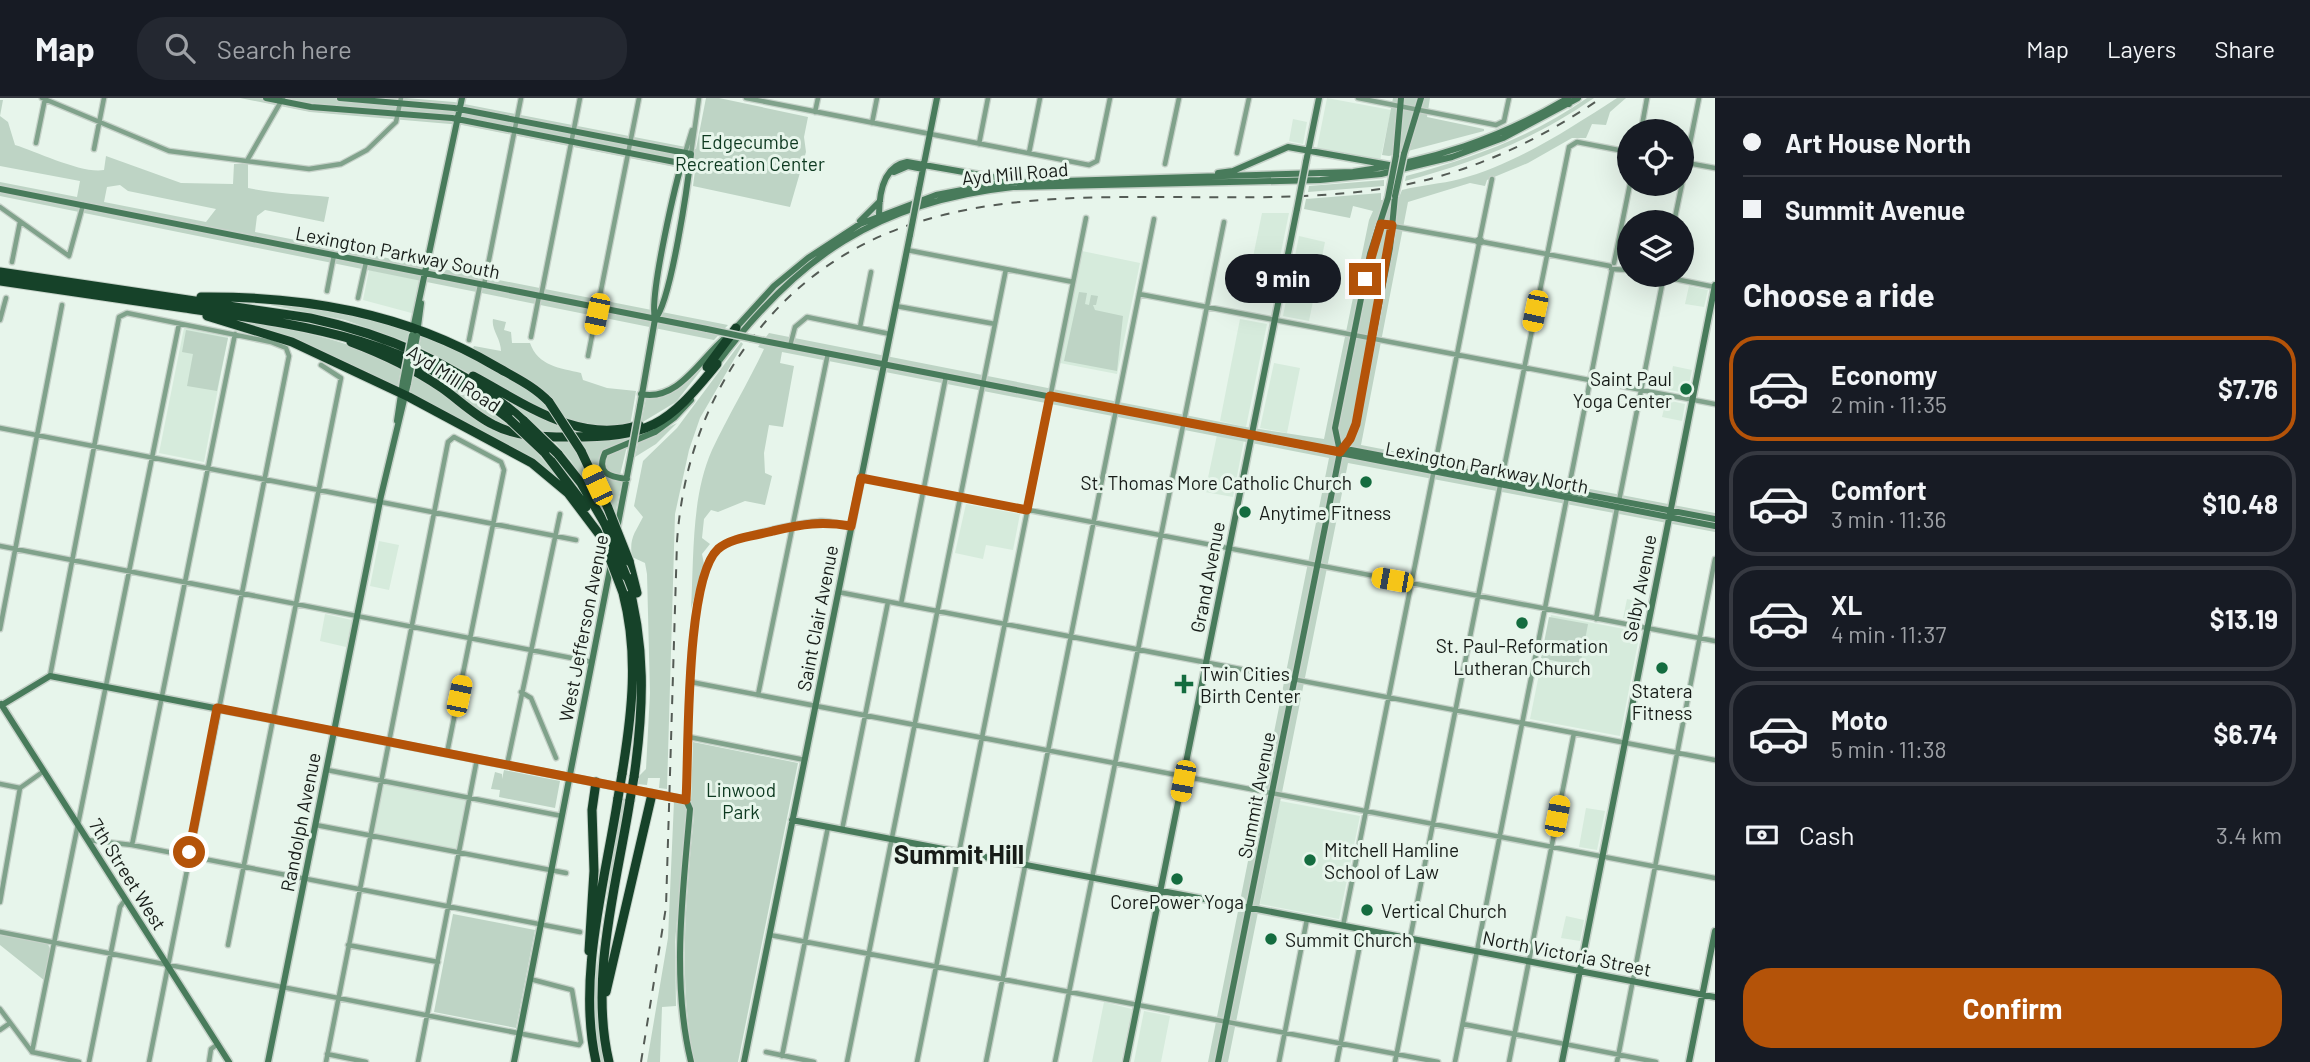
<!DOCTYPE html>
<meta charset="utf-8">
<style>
:root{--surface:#171b24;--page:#242831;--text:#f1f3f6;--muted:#9ea1a6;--line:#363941;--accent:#b45309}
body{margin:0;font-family:Barlow,sans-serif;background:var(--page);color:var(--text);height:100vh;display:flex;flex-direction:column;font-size:26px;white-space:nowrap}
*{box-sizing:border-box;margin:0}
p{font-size:23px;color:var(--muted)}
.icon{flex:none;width:38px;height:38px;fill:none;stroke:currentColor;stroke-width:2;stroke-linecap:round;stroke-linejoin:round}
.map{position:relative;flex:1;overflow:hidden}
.side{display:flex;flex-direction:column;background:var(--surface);width:595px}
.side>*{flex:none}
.guide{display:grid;align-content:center;height:154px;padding:0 28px;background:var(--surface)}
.buttons{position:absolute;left:1617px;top:21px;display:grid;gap:14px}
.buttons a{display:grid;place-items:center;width:77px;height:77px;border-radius:50%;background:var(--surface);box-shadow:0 7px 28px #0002;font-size:35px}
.end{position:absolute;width:32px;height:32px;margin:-16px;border:9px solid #b45309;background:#fff;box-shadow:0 0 0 4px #fff}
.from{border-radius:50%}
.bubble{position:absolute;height:49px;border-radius:24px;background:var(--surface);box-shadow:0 7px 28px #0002;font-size:23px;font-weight:700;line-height:49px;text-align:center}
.car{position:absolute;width:21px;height:42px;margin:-21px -10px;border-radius:9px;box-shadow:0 0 5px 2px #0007;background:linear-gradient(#f5c518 24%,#345 0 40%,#f5c518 0 76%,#345 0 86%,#f5c518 0)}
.guide b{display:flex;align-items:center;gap:24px;height:66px;font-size:26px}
.guide b+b{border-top:2px solid var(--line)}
.guide i{width:18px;height:18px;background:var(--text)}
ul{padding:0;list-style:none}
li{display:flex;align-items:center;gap:21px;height:105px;margin:0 14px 10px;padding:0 14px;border:4px solid var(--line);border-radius:28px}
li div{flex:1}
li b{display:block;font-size:26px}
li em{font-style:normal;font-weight:700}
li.on{border-color:var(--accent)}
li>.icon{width:63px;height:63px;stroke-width:1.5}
h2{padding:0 28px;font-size:32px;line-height:84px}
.pay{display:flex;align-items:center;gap:18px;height:77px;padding:0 28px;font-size:26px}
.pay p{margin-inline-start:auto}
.primary-button{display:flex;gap:14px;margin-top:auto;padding:14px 28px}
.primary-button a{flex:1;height:80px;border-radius:28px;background:var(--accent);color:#fff;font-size:28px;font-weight:700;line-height:80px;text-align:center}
header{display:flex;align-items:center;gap:42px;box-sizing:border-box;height:98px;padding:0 35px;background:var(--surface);border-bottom:2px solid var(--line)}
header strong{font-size:33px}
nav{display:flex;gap:38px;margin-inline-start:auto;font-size:24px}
.search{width:490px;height:63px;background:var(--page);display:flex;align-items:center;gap:18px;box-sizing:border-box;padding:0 24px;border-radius:28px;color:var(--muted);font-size:26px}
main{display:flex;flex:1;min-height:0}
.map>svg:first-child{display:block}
.built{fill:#d6ebdc}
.green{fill:#bed4c5;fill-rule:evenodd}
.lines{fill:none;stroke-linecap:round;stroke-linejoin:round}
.street-casing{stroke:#c6d2c9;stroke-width:7}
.secondary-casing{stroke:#c6d2c9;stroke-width:9}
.highway-casing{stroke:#c6d2c9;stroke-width:11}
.street{stroke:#80a28b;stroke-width:4.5}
.secondary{stroke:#487b5b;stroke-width:6}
.highway{stroke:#164229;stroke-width:9}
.rail{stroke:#545b55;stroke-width:2;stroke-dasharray:9 9;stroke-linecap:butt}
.secondary-bridge-casing{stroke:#c6d2c9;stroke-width:9;stroke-linecap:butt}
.highway-bridge-casing{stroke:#c6d2c9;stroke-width:11;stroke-linecap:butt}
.secondary-bridge{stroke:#487b5b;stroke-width:6}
.highway-bridge{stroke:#164229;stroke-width:9}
.route{stroke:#b45309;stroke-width:9}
.poi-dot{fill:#146c3f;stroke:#e7f5eb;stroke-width:2.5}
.labels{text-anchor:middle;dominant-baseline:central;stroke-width:6;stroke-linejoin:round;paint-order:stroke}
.park-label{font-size:19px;fill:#0d3920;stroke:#e7f5eb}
.street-label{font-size:19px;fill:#171c18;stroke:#e7f5eb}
.poi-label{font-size:19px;fill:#171c18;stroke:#e7f5eb;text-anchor:start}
.district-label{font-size:26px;font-weight:bold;fill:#171c18;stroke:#e7f5eb}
</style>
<header>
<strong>Map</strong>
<div class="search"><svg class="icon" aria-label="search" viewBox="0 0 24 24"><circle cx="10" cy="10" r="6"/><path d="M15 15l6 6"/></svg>Search here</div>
<nav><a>Map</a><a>Layers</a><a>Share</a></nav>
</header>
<main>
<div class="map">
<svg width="1715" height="964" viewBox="0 0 1715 964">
<rect width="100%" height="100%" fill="#e7f5eb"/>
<path class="built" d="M1327,0L1391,12L1380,63L1317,50Z
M1293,21L1307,24L1303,46L1289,43Z
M1262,115H1289L1279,164L1253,159Z
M1299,138L1325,144L1309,223L1283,218Z
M1082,153L1140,165L1117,276L1060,265Z
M369,172L425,183L419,217L363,202Z
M1689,188L1708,192L1704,209L1685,206Z
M1240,221L1267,226L1246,329L1220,323Z
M184,230L228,239L204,364L159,355Z
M1274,265L1300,270L1287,335L1260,330Z
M1673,268L1692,272L1687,295L1668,292Z
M1666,302L1685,306L1682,323L1662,319Z
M1217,337L1244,342L1233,399L1205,394Z
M966,406L1020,416L1013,452L986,447L983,461L955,455Z
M379,443L399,447L389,492L370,488Z
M1627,501L1646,505L1642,524L1623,520Z
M325,516L352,522L346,549L320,543Z
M1551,517L1640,534L1620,638L1530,621Z
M382,685L467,701L457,751L373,736Z
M1280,703L1360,718L1339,821L1260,806Z
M1586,710L1605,713L1597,752L1579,749Z
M1566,818L1584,822L1580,843L1561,840Z
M1104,904L1132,911L1121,964H1092Z
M1144,913L1170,918L1161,964H1134Z"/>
<path class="green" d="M240,0H406L454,4L696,51L706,0H719L808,19L804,39L806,54L790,109L693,88L695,73L462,27L310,14Z
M1393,0H1430L1427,19L1484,31V33L1389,58L1382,57Z
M1587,0H1594C1535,41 1474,65 1405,83L1406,78C1472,60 1531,39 1587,0Z
M1617,0H1626L1610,14L1606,27L1592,26L1586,40H1572L1528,65L1487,82L1485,88L1470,85L1408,104L1361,347L1715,415V434L1348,365L1228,964H1208L1250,753L1246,744L1253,739L1329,360L782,254L780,265L794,268L783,329L769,327L764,355L765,375L772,378L765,407L745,403L718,414L711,412L704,421L702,440L710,446L702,456L704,466L691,511C694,460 691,399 712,352C728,318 748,285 764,251L758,249L769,235L1246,329L1324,341L1369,122L1373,113L1353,108L1350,120L1304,111L1306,101L1381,95V102H1398L1402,92C1421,87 1441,86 1460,81C1516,66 1569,31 1617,0Z
M0,2H3L0,18L8,24L15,47C38,54 82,76 104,72L106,58L181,85L233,86L234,66H248V90C275,96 301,96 329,99L324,124L265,112L257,118L255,134L728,227L714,242L0,98V84L77,99L80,83L0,68ZM120,87L128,93L216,111L206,124L104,104L107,89Z
M1384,82V88L1308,94L1309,88Z
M1079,194L1087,195L1085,206L1089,207L1091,197L1098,198L1096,207H1093L1095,212L1123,218L1117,273L1064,263Z
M255,204L330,209L410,230L407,244L345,222Z
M493,221L506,224L504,232L511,234L512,245H530C538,268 560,270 581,275L583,282L607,290L636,293L630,328L611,331L569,324L537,289L473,250L474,248L501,253C501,241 491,231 493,221Z
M243,224C306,233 343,242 402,268L397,290L289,240Z
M186,232L228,240L217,293L187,288L193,256L182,254Z
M422,235C472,256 525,280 560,323L419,249Z
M741,244L743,246L700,320L689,352L675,416L667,691L659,690L660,680H648L647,687L637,686L638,679L646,671L650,595L647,476L645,465L632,459C629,440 635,435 643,419L634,408L643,363L677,330Z
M720,248L676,304L641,325L646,300C679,301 699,269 720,248Z
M415,267L450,285L519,335L509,333L413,271Z
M413,275L474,317L523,338L569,392L546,371L409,296Z
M497,296L563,326L570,338H549Z
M677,325L656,346L635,359L638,344Z
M628,338L627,344C611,348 587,361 605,379L620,381L623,378L615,417L578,341Z
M552,341H571L607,412L606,419L571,363Z
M627,348L620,377L604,372L606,358Z
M1549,519L1588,526L1580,568L1541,560Z
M693,644L798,665L738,964H694C678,881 686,800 694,717L691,702Z
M504,672L560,683L555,710L499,699L500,692L491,691L495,674L502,676V681Z
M621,700L626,701L598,898L605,964H601L596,938L594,888Z
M674,703L684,706L687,713L675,844L676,908L662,909L660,964H647L668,840Z
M453,816L535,832L516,930L434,914Z
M0,837L48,846L50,851L45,883L0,847Z"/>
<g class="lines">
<defs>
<path id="street" d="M42,0L169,53L309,71L341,66L367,52L396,24L401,0
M746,0L1089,67L1097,63L1110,0
M1358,0L1496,27L1504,23L1509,0
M815,14L818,0
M872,25L877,0
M1641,33L1647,0
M36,45L45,1
M979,46L988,0
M94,51L104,0
M685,55L692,32
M1029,55L1040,0
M1237,55L1249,0
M691,56L699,0
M248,61L283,0
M1682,64L1715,70
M1165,66L1179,0
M1682,85L1699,0
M0,109L69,158L83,107
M1674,124L1682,86
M1381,126L1476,143
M1480,140L1492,81
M1483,144L1480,140L1476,143L1479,146L1483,144L1610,168
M907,152L1073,184
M12,164L20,124
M1614,165L1630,86
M1611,171L1629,172
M1655,177L1715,189
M484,187L521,0
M327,193L334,157
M1139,196L1715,306
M541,198L580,0
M358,200L366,164
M896,208L995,226
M0,222L6,200
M860,229L871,174
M531,239L539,198
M469,242L480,187
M790,248L795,229L807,219L890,236
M588,258L639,0
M0,330L576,442
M861,380L1715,543
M1502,380L1569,49L1577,44L1629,54
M1619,403L1664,177
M0,448L592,564
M838,494L1715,662
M901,506L946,278
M1596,521L1617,410
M0,531L62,207
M50,578L119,219L127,215L271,244L286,250L289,258L149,964
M691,584L1715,780
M521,594L531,600L556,660
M758,597L828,255
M689,639L805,662
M507,667L560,416
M327,672L562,718
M0,686L20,690L44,673
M686,702C688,650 685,492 714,455C727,438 798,425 820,423C830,422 842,427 851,428
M316,727L566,775
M842,732L888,504
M88,742L132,747L580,834
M132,747L235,236
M0,804L20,690
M1343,828L1479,146
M0,834L579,947L581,944L572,892L530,881
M770,837L1438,964
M1410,841L1500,388
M228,847L341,280L321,267
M348,847L438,864
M0,911L32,954
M1463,926L1656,964
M0,932L10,925
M32,954L179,226
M32,954L79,964
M766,954L814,964
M327,956L366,964
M782,958L828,729
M89,964L120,809L125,802
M209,964L211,951L218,946
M326,964L448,344L454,339L501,364L504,372L447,655
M418,964L477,661
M847,964L1006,171
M917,964L1086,120
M986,964L1154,121
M1055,964L1224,124
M1279,964L1307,821
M1337,964L1363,831
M1395,964L1419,842
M1455,964L1612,172
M1509,964L1574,635
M1617,964L1715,461"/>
<path id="secondary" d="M266,0L311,9L452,20L690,67
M340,0L454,10L691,56C688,85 671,204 655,221
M1404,56L1421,0
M1396,58L1401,0
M1306,64L1319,0
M894,74L908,68L923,71
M1218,75L1233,73L1288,49L1389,67
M0,91L707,231
M919,91L937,0
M879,118C879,96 883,68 907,64L1009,82
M860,123L880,103
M413,231L462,0
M733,233L774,188L808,160L860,126L936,97L999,85L1353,74C1431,63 1500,41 1568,0L1569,6
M417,236L421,205
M764,243L1715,428
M716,267C797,159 876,104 1013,89L1320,82L1381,76L1452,59L1503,40L1578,0
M641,296C678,304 700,261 725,240
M640,308L655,221C649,198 676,82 685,55
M397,323L403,283
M1340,354L1351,352L1715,421
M1340,354L1335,330L1370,156L1388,100
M627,381C609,379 596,375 605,355L655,334L675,319L691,302
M617,431L631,357
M1,606L229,964
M2,607L50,578L686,702L690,711C683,795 671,881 691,964
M792,722L1715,899
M268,964L381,398L408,285
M514,964L611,466
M744,964L910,137
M1126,964L1297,111
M1218,964L1340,354L1353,336L1356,326L1390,150L1395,98
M1562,964L1715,187
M1689,964L1715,833"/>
<path id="highway" d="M0,174L310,220C389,237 463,269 524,323
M0,183C62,192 123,201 185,210C309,228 407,240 509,321
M201,199C305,198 405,215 495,268C514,279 534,288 549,304
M207,218L292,244L409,299L532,365L568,395L602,440
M351,244C383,256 414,271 442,290C459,302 475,318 494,327C517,339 543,339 568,339C650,339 666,329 717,266
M707,269L736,230
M473,278C524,305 579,347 639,327
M581,353L608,410
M545,355L586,409
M558,356L581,385L605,426
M629,463L637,495
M626,478C646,546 644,609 634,679
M622,676C632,615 639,556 623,495
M589,853L594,773L592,712L596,684
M606,894L652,696
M596,964C577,880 605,784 618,700
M609,964C589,881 617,785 630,702"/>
</defs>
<use href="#street" class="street-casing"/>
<use href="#secondary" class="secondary-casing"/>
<use href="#highway" class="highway-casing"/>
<use href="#street" class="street"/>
<use href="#secondary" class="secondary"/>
<use href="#highway" class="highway"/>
<path class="rail" d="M641,964L666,809L677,444C682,369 706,300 753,239C910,35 1176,126 1393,89C1468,76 1539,43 1601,0"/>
<defs>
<path id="secondary-bridge" d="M1395,98L1404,56
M1388,100L1396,58
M1297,111L1306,64
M910,137L919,91
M707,231L764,243
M403,283L412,237
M408,285L417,238
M631,357L640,308"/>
<path id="highway-bridge" d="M549,304L581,353
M509,321L545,355
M524,323L558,356
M608,410L629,463
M605,426L626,478
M602,440L623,495
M618,700L622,676
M630,702L634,679"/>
</defs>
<use href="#secondary-bridge" class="secondary-bridge-casing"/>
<use href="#highway-bridge" class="highway-bridge-casing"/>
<use href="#secondary-bridge" class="secondary-bridge"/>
<use href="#highway-bridge" class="highway-bridge"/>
</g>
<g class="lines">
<path class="route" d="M189,754L217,610L686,702C689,654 685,481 718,451C732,439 756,438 773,433C803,426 821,423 851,428L861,380L1027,412L1050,298L1340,354L1350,341L1356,326L1392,127L1381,126L1365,181"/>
</g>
<g class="poi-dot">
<circle cx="1686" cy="291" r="7"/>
<circle cx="1366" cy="384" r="7"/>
<circle cx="1245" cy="414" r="7"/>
<circle cx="1522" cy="525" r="7"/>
<circle cx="1662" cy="570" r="7"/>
<path d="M1180.5 575.5h7v7h7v7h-7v7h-7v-7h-7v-7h7z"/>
<circle cx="1310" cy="762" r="7"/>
<circle cx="1177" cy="781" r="7"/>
<circle cx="1367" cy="812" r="7"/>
<circle cx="1271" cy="841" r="7"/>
</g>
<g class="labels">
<g class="park-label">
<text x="750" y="43">Edgecumbe<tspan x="750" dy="22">Recreation Center</tspan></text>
<text x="741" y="691">Linwood<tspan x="741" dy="22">Park</tspan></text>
</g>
<g class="street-label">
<text transform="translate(1015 75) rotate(-5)">Ayd Mill Road</text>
<text transform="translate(398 154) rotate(11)">Lexington Parkway South</text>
<text transform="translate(454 280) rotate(33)">Ayd Mill Road</text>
<text transform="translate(1487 369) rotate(11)">Lexington Parkway North</text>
<text transform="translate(1207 479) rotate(-79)">Grand Avenue</text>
<text transform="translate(1639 490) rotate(-79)">Selby Avenue</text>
<text transform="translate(817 520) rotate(-79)">Saint Clair Avenue</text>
<text transform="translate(583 530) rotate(-79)">West Jefferson Avenue</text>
<text transform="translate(1256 697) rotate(-79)">Summit Avenue</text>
<text transform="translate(300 724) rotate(-79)">Randolph Avenue</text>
<text transform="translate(128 776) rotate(58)">7th Street West</text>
<text transform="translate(1567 855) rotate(11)">North Victoria Street</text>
</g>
<g class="poi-label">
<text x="1672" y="280" text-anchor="end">Saint Paul<tspan x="1672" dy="22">Yoga Center</tspan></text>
<text x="1352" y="384" text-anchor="end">St. Thomas More Catholic Church</text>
<text x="1259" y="414">Anytime Fitness</text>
<text x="1522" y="547" text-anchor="middle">St. Paul-Reformation<tspan x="1522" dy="22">Lutheran Church</tspan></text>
<text x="1200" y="575">Twin Cities<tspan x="1200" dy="22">Birth Center</tspan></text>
<text x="1662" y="592" text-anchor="middle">Statera<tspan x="1662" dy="22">Fitness</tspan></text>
<text x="1324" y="751">Mitchell Hamline<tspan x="1324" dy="22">School of Law</tspan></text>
<text x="1177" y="803" text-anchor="middle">CorePower Yoga</text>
<text x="1381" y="812">Vertical Church</text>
<text x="1285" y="841">Summit Church</text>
</g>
<g class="district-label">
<text x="959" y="755">Summit Hill</text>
</g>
</g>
</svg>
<div class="buttons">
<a><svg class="icon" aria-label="locate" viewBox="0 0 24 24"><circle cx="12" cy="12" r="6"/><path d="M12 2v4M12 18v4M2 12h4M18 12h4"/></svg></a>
<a><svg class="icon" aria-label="layers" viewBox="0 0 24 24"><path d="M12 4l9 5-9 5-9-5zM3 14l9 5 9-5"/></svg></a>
</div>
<i class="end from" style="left:189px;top:754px"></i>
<i class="end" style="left:1365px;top:181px"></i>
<div class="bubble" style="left:1225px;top:156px;width:116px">9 min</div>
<i class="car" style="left:1535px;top:213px;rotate:192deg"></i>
<i class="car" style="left:597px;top:216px;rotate:192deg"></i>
<i class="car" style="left:597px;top:387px;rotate:335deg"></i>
<i class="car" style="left:1392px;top:482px;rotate:280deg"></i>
<i class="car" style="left:459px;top:598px;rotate:12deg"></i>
<i class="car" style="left:1183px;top:683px;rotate:191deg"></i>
<i class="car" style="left:1557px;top:718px;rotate:11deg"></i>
</div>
<section class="side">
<div class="guide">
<b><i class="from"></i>Art House North</b>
<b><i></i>Summit Avenue</b>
</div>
<h2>Choose a ride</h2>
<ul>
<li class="on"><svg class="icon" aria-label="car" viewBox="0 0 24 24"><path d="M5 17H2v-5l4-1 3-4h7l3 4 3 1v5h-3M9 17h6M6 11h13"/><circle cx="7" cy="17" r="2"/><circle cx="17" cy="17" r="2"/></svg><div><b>Economy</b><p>2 min · 11:35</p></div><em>$7.76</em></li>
<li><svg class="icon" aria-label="car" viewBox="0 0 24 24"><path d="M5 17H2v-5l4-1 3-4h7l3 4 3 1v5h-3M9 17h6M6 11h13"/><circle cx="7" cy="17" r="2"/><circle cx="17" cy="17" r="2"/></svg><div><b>Comfort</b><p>3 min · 11:36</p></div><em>$10.48</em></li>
<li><svg class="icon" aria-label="car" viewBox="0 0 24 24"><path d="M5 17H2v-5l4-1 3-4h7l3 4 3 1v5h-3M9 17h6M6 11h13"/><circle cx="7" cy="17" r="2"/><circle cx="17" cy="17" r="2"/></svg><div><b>XL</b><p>4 min · 11:37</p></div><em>$13.19</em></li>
<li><svg class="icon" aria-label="car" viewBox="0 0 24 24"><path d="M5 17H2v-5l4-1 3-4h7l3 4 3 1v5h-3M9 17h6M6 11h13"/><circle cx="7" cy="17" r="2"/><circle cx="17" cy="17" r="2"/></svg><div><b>Moto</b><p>5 min · 11:38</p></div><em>$6.74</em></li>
</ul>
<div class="pay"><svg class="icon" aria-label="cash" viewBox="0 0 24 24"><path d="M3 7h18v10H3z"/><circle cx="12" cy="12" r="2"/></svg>Cash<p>3.4 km</p></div>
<div class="primary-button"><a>Confirm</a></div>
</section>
</main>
